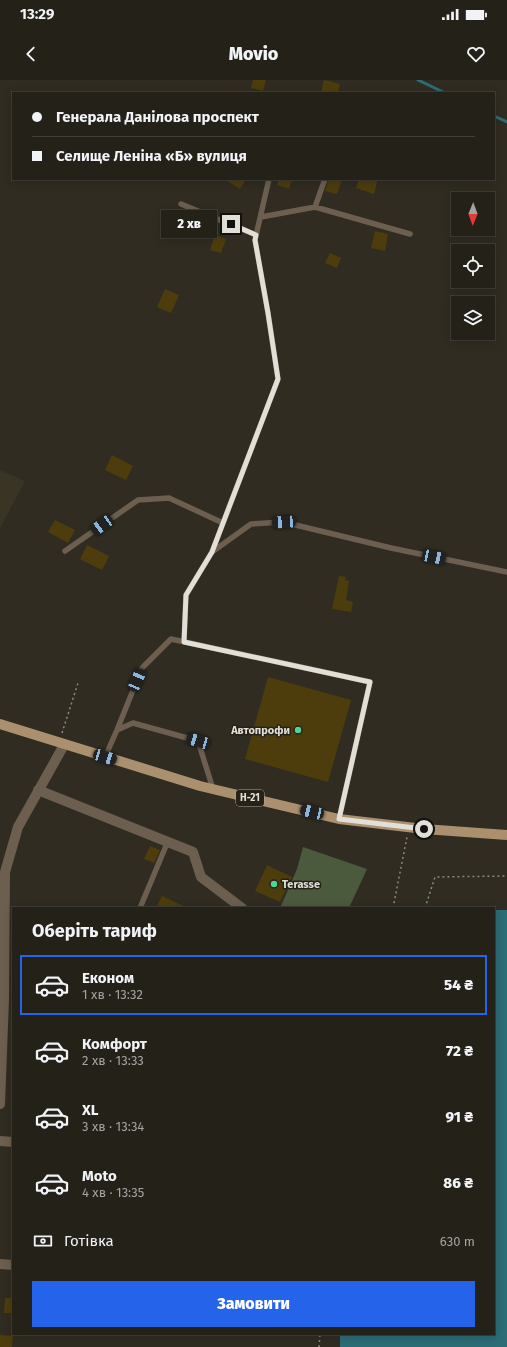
<!DOCTYPE html>
<html lang="uk">
<meta charset="utf-8">
<style>
:root{--surface:#242119;--page:#2c2922;--text:#f1f3f6;--muted:#a3a3a2;--line:#413e38;--accent:#2563eb}
body{margin:0;font-family:"Fira Sans",sans-serif;background:var(--page);color:var(--text);height:100vh;display:flex;flex-direction:column;font-size:15px;white-space:nowrap}
*{box-sizing:border-box;margin:0}
p{font-size:13px;color:var(--muted)}
.icon{flex:none;width:22px;height:22px;fill:none;stroke:currentColor;stroke-width:2;stroke-linecap:round;stroke-linejoin:round}
.map{position:relative;flex:1;overflow:hidden}
.panel{position:absolute;left:12px;top:827px;width:483px;height:428px;display:flex;flex-direction:column;background:var(--surface);border-radius:0px;box-shadow:0 2px 10px #0003,0 0 0 1px var(--line)}
.panel>*{flex:none}
.banner{position:absolute;left:12px;top:12px;width:483px;height:88px;border-radius:0px;box-shadow:0 2px 10px #0003,0 0 0 1px var(--line);display:grid;align-content:center;height:88px;padding:0 20px;background:var(--surface)}
.needle{width:26px;rotate:181deg}
.controls{position:absolute;left:451px;top:112px;display:grid;gap:8px}
.controls a{display:grid;place-items:center;width:44px;height:44px;border-radius:0px;background:var(--surface);box-shadow:0 2px 10px #0003,0 0 0 1px var(--line);font-size:20px}
.end{position:absolute;width:18px;height:18px;margin:-9px;border:5px solid #e2dfd8;background:#111;box-shadow:0 0 0 2px #111}
.from{border-radius:50%}
.bubble{position:absolute;height:28px;border-radius:0px;background:var(--surface);box-shadow:0 2px 10px #0003,0 0 0 1px var(--line);font-size:13px;font-weight:800;line-height:28px;text-align:center}
.car{position:absolute;width:12px;height:24px;margin:-12px -6px;border-radius:5px;box-shadow:0 0 3px 1px #0007;background:linear-gradient(#222 24%,#8ab4d8 0 40%,#222 0 76%,#8ab4d8 0 86%,#222 0)}
.banner b{display:flex;align-items:center;gap:14px;height:38px;font-size:15px}
.banner b+b{border-top:1px solid var(--line)}
.banner i{width:10px;height:10px;background:var(--text)}
ul{padding:0;list-style:none}
li{display:flex;align-items:center;gap:12px;height:60px;margin:0 8px 6px;padding:0 12px;border:2px solid transparent;border-radius:0px}
li div{flex:1}
li b{display:block;font-size:15px}
li em{font-style:normal;font-weight:800}
li.selected{border-color:var(--accent)}
li>.icon{width:36px;height:36px;stroke-width:1.5}
h2{padding:0 20px;font-size:18px;line-height:48px}
.pay{display:flex;align-items:center;gap:10px;height:44px;padding:0 20px;font-size:15px}
.pay p{margin-inline-start:auto}
.cta{display:flex;gap:8px;margin-top:auto;padding:8px 20px}
.cta a{flex:1;height:46px;border-radius:0px;background:var(--accent);color:#fff;font-size:16px;font-weight:800;line-height:46px;text-align:center}
.status{display:flex;justify-content:space-between;align-items:center;height:28px;padding:0 20px;background:var(--surface);direction:ltr}
.status svg{height:11px;fill:currentColor}
header{display:flex;justify-content:space-between;align-items:center;height:52px;padding:0 20px;background:var(--surface);font-size:18px;font-weight:800}
.map>svg:first-child{display:block}
.built{fill:#3a3424}
.green{fill:#4b593c}
.water{fill:#2c6d76}
.lines{fill:none;stroke-linecap:round;stroke-linejoin:round}
.stream{stroke:#2c6d76;stroke-width:3}
.building{fill:#4d3d0d}
.path{stroke:#8d8980;stroke-width:1.5;stroke-dasharray:2 3;stroke-linecap:butt}
.service{stroke:#6c5f4f;stroke-width:5.5}
.minor{stroke:#6c5f4f;stroke-width:10}
.primary{stroke:#aa906e;stroke-width:10}
.route{stroke:#e2dfd8;stroke-width:5}
.poi-dot{fill:#51d398;stroke:#262218;stroke-width:1.5}
.labels{text-anchor:middle;dominant-baseline:central;stroke-width:3;stroke-linejoin:round;paint-order:stroke}
.shield{fill:#262218;stroke:#aaa69e;stroke-width:1}
.shield-label{font-size:10px;font-weight:bold;fill:#e2dfd8}
.poi-label{font-size:11px;font-weight:bold;fill:#e2dfd8;stroke:#262218;text-anchor:end}
</style>
<div class="status"><b>13:29</b><svg viewBox="0 0 49 12"><path d="M0 12V9h3v3zM5 12V6h3v6zM10 12V3h3v9zM15 12V0h3v12zM26 1h20v11H26zM47 4h2v5h-2z"/></svg></div>
<header><svg class="icon" aria-label="back" viewBox="0 0 24 24"><path d="M15 5l-7 7 7 7"/></svg>Movio<svg class="icon" aria-label="heart" viewBox="0 0 24 24"><path d="M12 20l-8-8c-3-5 5-10 8-4 3-6 11-1 8 4z"/></svg></header>
<div class="map">
<svg width="507" height="1267" viewBox="0 0 507 1267">
<rect width="100%" height="100%" fill="#302c21"/>
<path class="built" d="M0,390L25,401L0,448Z"/>
<path class="green" d="M303,767L367,789L349,828H280L297,789Z"/>
<path class="water" d="M494,830H507V1267H340V1254H494Z"/>
<g class="lines">
<path class="stream" d="M418,0L445,13
M494,36L507,42"/>
</g>
<path class="building" d="M253,0H266L263,11L251,8Z
M324,0L340,4L338,13H321Z
M224,99H246L240,109Z
M279,99H292L289,109L277,105Z
M329,99H342L337,114L325,111Z
M359,99H378L374,114L356,108Z
M375,151L388,154L385,171L371,168Z
M215,155L226,159L221,173L210,170Z
M330,173L341,178L337,188L325,183Z
M165,209L179,215L171,233L157,227Z
M112,375L133,386L126,400L105,390Z
M55,440L75,450L68,463L48,452Z
M87,465L109,476L102,490L80,479Z
M339,496L346,497L345,500L349,501L346,520L353,522L351,532L332,529Z
M268,597L351,620L328,702L245,679Z
M150,766L160,770L154,783L144,779Z
M267,785L292,797L280,822L255,811Z
M162,816L188,828H156Z
M5,1218H13V1233H4Z
M0,1255L13,1256L12,1267H0Z"/>
<g class="lines">
<path class="path" d="M62,653L78,603
M393,828L407,757
M425,828L435,797L507,796
M319,1267L320,1254"/>
<path class="service" d="M181,124L256,155
M315,127L325,99
M261,137L315,127L410,154
M65,471L138,420L169,418L223,443
M212,472L251,444L283,442L391,468L507,492
M184,562L186,515L212,472L278,299L268,233L255,160L269,99
M117,650L142,588L171,559L370,602L339,739
M105,677L117,650L133,643L198,661L213,709
M140,828L168,761"/>
<path class="minor" d="M38,710L193,772L201,797L242,828
M0,1024L4,920L5,792L18,747L64,665
M0,1061L13,1062
M0,1184L13,1185"/>
<path class="primary" d="M0,644L200,706L339,739L424,749L507,755"/>
</g>
<g class="lines">
<path class="route" d="M231,144L256,155L255,160L268,233L278,299L212,472L186,515L184,562L370,602L339,739L424,749"/>
</g>
<g class="poi-dot">
<circle cx="298" cy="650" r="4"/>
<circle cx="274" cy="804" r="4"/>
</g>
<g class="labels">
<rect class="shield" x="236" y="710" width="28" height="16" rx="3"/>
<g class="shield-label">
<text x="250" y="718">Н-21</text>
</g>
<g class="poi-label">
<text x="290" y="650">Автопрофи</text>
<text x="282" y="804" text-anchor="start">Terasse</text>
</g>
</g>
</svg>
<div class="controls">
<a><svg class="needle" viewBox="-14 -14 28 28"><path d="M0-13l5 13h-10z" fill="#e53935"/><path d="M0 13l5-13h-10z" fill="#a3a3a2"/></svg></a>
<a><svg class="icon" aria-label="locate" viewBox="0 0 24 24"><circle cx="12" cy="12" r="6"/><path d="M12 2v4M12 18v4M2 12h4M18 12h4"/></svg></a>
<a><svg class="icon" aria-label="layers" viewBox="0 0 24 24"><path d="M12 4l9 5-9 5-9-5zM3 14l9 5 9-5"/></svg></a>
</div>
<i class="end from" style="left:424px;top:749px"></i>
<i class="end" style="left:231px;top:144px"></i>
<div class="bubble" style="left:161px;top:130px;width:56px">2 хв</div>
<i class="car" style="left:284px;top:442px;rotate:267deg"></i>
<i class="car" style="left:102px;top:445px;rotate:235deg"></i>
<i class="car" style="left:434px;top:477px;rotate:102deg"></i>
<i class="car" style="left:137px;top:600px;rotate:23deg"></i>
<i class="car" style="left:198px;top:661px;rotate:286deg"></i>
<i class="car" style="left:105px;top:677px;rotate:107deg"></i>
<i class="car" style="left:312px;top:732px;rotate:283deg"></i>
<div class="banner">
<b><i class="from"></i>Генерала Данілова проспект</b>
<b><i></i>Селище Леніна «Б» вулиця</b>
</div>
<section class="panel">
<h2>Оберіть тариф</h2>
<ul>
<li class="selected"><svg class="icon" aria-label="car" viewBox="0 0 24 24"><path d="M5 17H2v-5l4-1 3-4h7l3 4 3 1v5h-3M9 17h6M6 11h13"/><circle cx="7" cy="17" r="2"/><circle cx="17" cy="17" r="2"/></svg><div><b>Економ</b><p>1 хв · 13:32</p></div><em>54 ₴</em></li>
<li><svg class="icon" aria-label="car" viewBox="0 0 24 24"><path d="M5 17H2v-5l4-1 3-4h7l3 4 3 1v5h-3M9 17h6M6 11h13"/><circle cx="7" cy="17" r="2"/><circle cx="17" cy="17" r="2"/></svg><div><b>Комфорт</b><p>2 хв · 13:33</p></div><em>72 ₴</em></li>
<li><svg class="icon" aria-label="car" viewBox="0 0 24 24"><path d="M5 17H2v-5l4-1 3-4h7l3 4 3 1v5h-3M9 17h6M6 11h13"/><circle cx="7" cy="17" r="2"/><circle cx="17" cy="17" r="2"/></svg><div><b>XL</b><p>3 хв · 13:34</p></div><em>91 ₴</em></li>
<li><svg class="icon" aria-label="car" viewBox="0 0 24 24"><path d="M5 17H2v-5l4-1 3-4h7l3 4 3 1v5h-3M9 17h6M6 11h13"/><circle cx="7" cy="17" r="2"/><circle cx="17" cy="17" r="2"/></svg><div><b>Moto</b><p>4 хв · 13:35</p></div><em>86 ₴</em></li>
</ul>
<div class="pay"><svg class="icon" aria-label="cash" viewBox="0 0 24 24"><path d="M3 7h18v10H3z"/><circle cx="12" cy="12" r="2"/></svg>Готівка<p>630 m</p></div>
<div class="cta"><a>Замовити</a></div>
</section>
</div>
